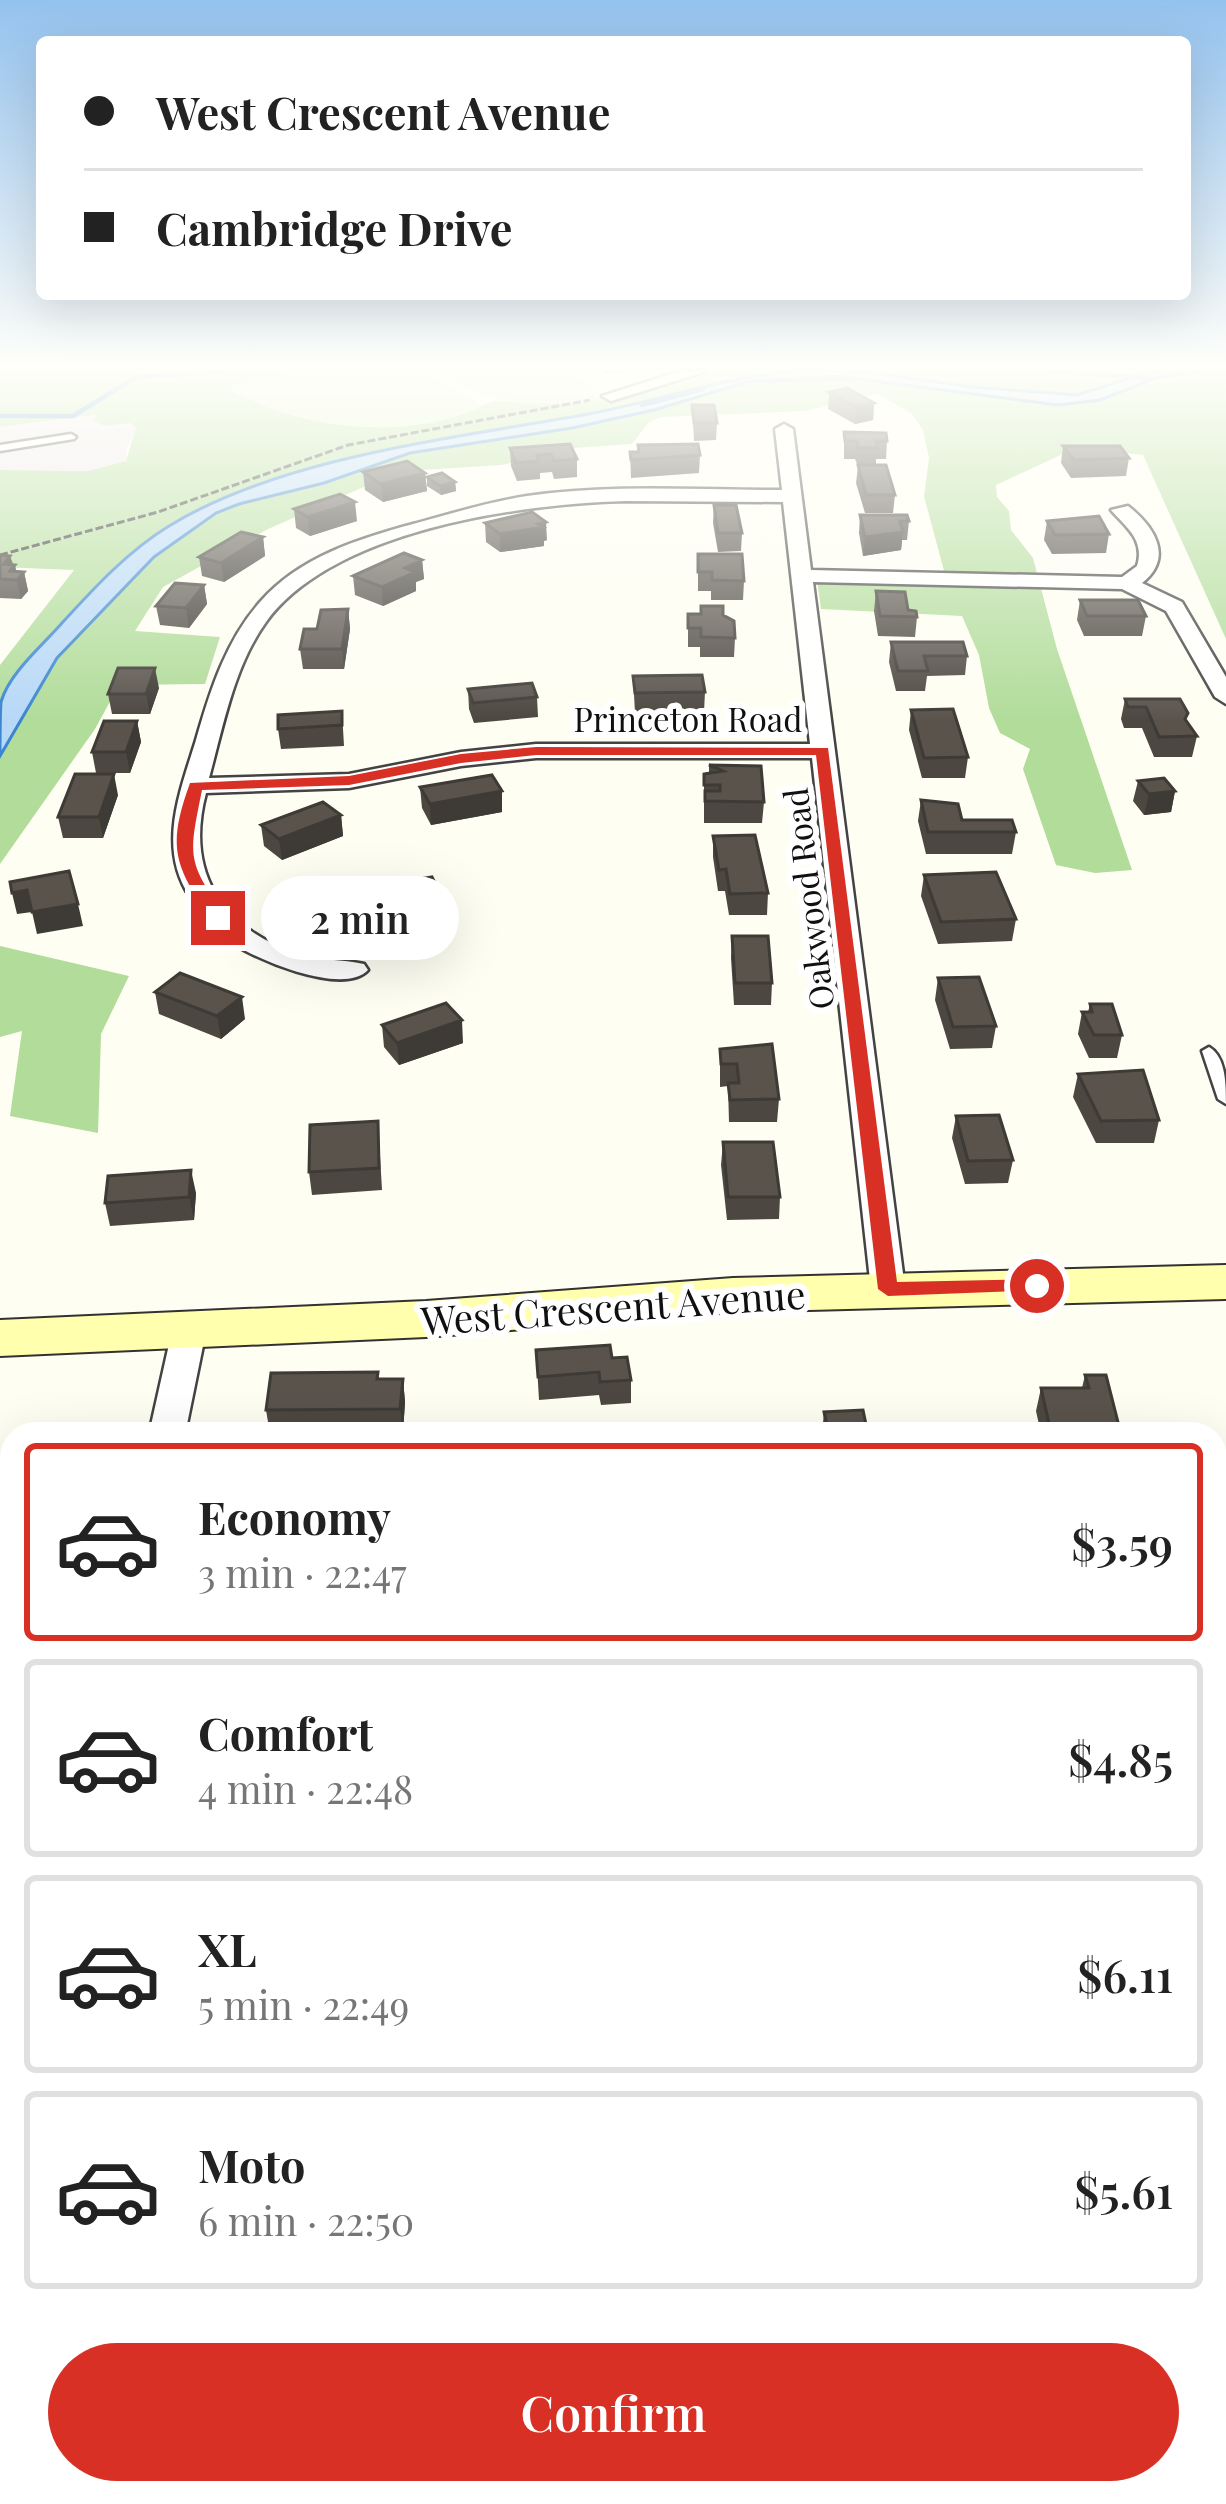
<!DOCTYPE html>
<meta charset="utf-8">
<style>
:root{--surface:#fff;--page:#f6f6f6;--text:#222;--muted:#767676;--line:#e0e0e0;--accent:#d93025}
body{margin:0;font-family:"Playfair Display",serif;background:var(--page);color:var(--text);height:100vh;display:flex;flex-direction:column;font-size:45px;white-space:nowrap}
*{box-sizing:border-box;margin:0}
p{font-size:39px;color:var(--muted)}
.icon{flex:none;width:66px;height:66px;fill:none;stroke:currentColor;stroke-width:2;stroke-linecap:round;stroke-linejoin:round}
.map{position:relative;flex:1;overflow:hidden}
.details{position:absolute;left:0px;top:1422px;width:1227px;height:1083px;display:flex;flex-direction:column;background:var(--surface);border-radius:36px 36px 0 0;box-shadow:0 12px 48px #0002}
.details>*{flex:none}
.top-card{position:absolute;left:36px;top:36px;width:1155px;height:264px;border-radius:12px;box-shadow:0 12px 48px #0002;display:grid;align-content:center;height:264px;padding:0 48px;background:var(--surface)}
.end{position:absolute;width:54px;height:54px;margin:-27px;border:15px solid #d93025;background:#fff;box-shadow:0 0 0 6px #fff}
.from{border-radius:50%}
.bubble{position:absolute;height:84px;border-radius:42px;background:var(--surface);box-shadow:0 12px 48px #0002;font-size:39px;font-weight:600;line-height:84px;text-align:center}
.top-card b{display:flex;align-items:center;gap:42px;height:114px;font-size:45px}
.top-card b+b{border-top:3px solid var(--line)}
.top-card i{width:30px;height:30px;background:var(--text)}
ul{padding:21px 0 0;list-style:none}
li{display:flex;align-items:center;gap:36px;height:198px;margin:0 24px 18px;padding:0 24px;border:6px solid var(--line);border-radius:12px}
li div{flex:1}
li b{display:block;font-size:45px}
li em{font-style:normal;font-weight:600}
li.on{border-color:var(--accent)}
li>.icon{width:108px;height:108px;stroke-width:1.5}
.button{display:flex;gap:24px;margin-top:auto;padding:24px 48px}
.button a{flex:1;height:138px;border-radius:72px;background:var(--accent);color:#fff;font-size:48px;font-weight:600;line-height:138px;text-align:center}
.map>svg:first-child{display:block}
.industrial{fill:#eee5ee}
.forest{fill:#b1dc9a}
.pitch{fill:#e1f2cd}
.water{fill:#b7d8f7;stroke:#3c85d0;stroke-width:3}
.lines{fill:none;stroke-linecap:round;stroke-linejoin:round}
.stream{stroke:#3c85d0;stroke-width:4.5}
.service-casing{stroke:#434343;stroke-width:5}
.minor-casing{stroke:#434343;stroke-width:5}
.secondary-casing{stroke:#323232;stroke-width:4}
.path{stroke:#323232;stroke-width:3;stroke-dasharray:8 3;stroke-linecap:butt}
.service{fill:#fff;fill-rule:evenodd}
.minor{fill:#fff;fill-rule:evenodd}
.secondary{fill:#ffffae;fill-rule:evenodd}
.wall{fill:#4d4741}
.shaded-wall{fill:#3e3a35}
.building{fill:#59534c;stroke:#3e3a35;stroke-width:3}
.route{fill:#d93025}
.labels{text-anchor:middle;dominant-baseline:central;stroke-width:12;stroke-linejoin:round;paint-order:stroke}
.far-street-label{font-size:33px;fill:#101010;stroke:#fff}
.street-label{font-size:39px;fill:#101010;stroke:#fff}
</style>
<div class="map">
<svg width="1226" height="2504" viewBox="0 0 1226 2504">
<rect width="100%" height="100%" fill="#fffef3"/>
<path class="industrial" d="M99,415L105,426L131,423L137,428L127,448L126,461L88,471L0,470V427Z"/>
<path class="forest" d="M0,371H309L231,386V390L309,419L376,426L431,421L495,401L598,399L708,371H1226V639L1143,455L1076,448L996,485L997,497L1009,511L1011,530L1033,558L1057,649L1132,870L1095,873L1056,865L1023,769L1030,749L1000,733L989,708L979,655L962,616L821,609L817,580L947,582L924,496L929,458L923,430L911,413L877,394L805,411L661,417L649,422L632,444L573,448L502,465L422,470L366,486L268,529L163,587L135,631L220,637L205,684L119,685L95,729L0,864V665L74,570L0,567V470L88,471L126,461L136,428L131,423L105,426L93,421L96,415L0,427Z
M0,946L129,976L101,1034L98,1133L10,1116L22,1031L0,1037Z"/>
<path class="pitch" d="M309,371H424L483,406C407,442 304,430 231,391V386Z
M444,371H576L598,399C530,409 492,405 433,373Z"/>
<path class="water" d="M801,371L868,372L972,387L1077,395L1146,373L1208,371L1156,378L1100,400L1058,405L835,376L747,382L654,410L572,428L410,453L324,483L239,504L216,513L154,557L103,610L57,658L0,756C0,740 0,717 1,702C9,673 43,645 62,623C94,588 128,551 169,526C283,456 458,438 588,414C660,401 729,375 801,371Z"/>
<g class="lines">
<path class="stream" d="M1049,371L1149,378
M753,381L858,379
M642,405L703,389
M0,416H73L136,377L227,371"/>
<defs>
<path id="service" d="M71,434L76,437L74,439L0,451V445Z
M1209,1047C1226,1057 1226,1084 1226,1104L1218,1099L1202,1051Z"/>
<path id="minor" d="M681,371H707L611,401L602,396Z
M784,424L793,429L811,570L1122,577L1137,566C1145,540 1127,528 1111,510L1128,506C1155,527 1174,558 1142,583L1182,602L1226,677V704L1215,697L1166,611L1122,589L813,582L905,1289L900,1297H876L871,1289L812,758H536L461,766L349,788L206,793C185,872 221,928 298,954C320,961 342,959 364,964L368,970C343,997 250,958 225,938C211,926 200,912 190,897C157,847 180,792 196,740C210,691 226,640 261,601C300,557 358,539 413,524C450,514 488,502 527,496C611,484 697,490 782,490L775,429ZM625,501L783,502L810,744H536L461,752L349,774L209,778C223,727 234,666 266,622C333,530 519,504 625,501Z
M189,1319L201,1322L206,1331L185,1434H149L172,1331L177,1322Z
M12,2163V2268L0,2272V2168Z
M1125,2493H1181L1183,2504H1127Z"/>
<path id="secondary" d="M1226,1265V1299L733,1312L426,1337L0,1356V1320L426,1301L733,1278Z"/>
</defs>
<use href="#service" class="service-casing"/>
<use href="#minor" class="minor-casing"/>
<use href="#secondary" class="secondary-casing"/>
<path class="path" d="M0,555L158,512L348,445L590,400"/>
<use href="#service" class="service"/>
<use href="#minor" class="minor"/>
<use href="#secondary" class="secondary"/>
</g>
<path class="wall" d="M829,392L874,403L873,420L855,424L828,409Z
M692,405L717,423L716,440L694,441Z
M844,432L887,441L886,459H876V465L895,495L893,513H865L856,483L858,466L855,459H844Z
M1063,446L1129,458L1126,476L1071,478L1061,463Z
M510,448L577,459V477L554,479L552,472L540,473V479L517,481L511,466Z
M630,452L700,455L699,473L631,478Z
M363,472L425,473L427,491L383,502L365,490Z
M427,477L455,482L456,491L441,495L427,486Z
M714,505L742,533L741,551L718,552L713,523Z
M294,509L357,521L310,536L296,528Z
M860,515L909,521L907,540H902L901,550L863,556L859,533Z
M1047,521L1109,534L1106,553L1052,554L1044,540Z
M485,523L547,540L544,541V546L500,552L486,542Z
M263,537L265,556L224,582L202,576L199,557Z
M698,554L744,581L743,600H711V591H698Z
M0,555L10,556L16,571L24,572L28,591L21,599L0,598Z
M422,560L424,579L416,582V591L383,606L355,595L353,576Z
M204,585L207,604L189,628L160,625L156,606Z
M876,591L917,617L915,637L878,636L874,611Z
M1080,600L1146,616L1142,636H1084L1077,620Z
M348,609L350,629L344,669H303L300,649L317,629Z
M688,614L723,615L735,638L734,657H700V647H688Z
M891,642L967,656L965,675L927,676L925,691H896L889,662Z
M633,676L705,692L704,712L635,713Z
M159,688L150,714H112L108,694Z
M468,689L537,697L538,717L474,723L469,709Z
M1125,699L1186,721L1197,736L1192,757H1154L1142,728H1124L1121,719Z
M911,710L968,757L965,778H922L909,730Z
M342,711L344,746L281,749L278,729Z
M137,721L141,742L130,773H96L92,752Z
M709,765L761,766L764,802L762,823H704V774L709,773Z
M1138,781L1175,791L1171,812L1144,815L1133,801Z
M420,787L502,812L431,825L422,808Z
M118,795L103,838H63L58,817Z
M921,800L962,820L1016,832L1012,854H926L918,821Z
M341,815L343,836L282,860L264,846L261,825Z
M713,836L768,893L767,915H729L725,891H718L713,857Z
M924,875L1016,919L1012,941L938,944L921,896Z
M407,881L441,913L416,917L409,903Z
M732,936L772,983L771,1005H734L731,958Z
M938,978L996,1026L992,1048L950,1049L935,1000Z
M155,992L245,1019L221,1039L159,1014Z
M1090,1004L1122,1035L1117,1058H1089L1078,1034L1082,1012H1088Z
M382,1025L463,1043L399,1065L384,1047Z
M720,1049L779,1099L777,1122H729L728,1086L720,1087Z
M1078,1074L1159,1120L1154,1143H1096L1073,1097Z
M956,1116L1013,1160L1008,1183L965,1184L952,1138Z
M378,1121L382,1190L312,1195L309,1172Z
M723,1142L780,1197L779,1219L727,1220L721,1165Z
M196,1193L194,1220L110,1226L105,1203Z
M536,1350L612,1358L631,1380V1403L601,1405L599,1395L539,1400Z
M378,1372L379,1379H403L405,1402L403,1432L270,1434L266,1410Z
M1085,1375L1121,1434H1041L1036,1411L1041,1388H1082Z
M824,1412L868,1434H822Z
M1215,1751L1226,1752V1905L1215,1904Z
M85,2493H207L206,2504H90L85,2496Z"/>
<path class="shaded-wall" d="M604,371H635L604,373Z
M874,403L873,420L855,424L856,407Z
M425,473L427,491L383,502L381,484Z
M455,482L456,491L441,495L440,486Z
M355,502L357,521L310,536L308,517Z
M546,522L547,540L544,541V546L500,552V534Z
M903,532L901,550L863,556L865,537Z
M263,537L265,556L224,582L221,563Z
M10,556L13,567L15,565L18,579L24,572L28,591L21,599L17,580L4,564Z
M422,560L424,579L416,582V591L383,606L382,587L405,568Z
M204,585L207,604L189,628L186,608Z
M348,609L350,629L344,669L342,649Z
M155,668L159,688L150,714L146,694Z
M137,721L141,742L130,773L126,752Z
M114,774L118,795L103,838L99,817Z
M502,791V812L431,825L430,804Z
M1175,791L1171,812L1144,815L1149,794Z
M341,815L343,836L282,860L279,839Z
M27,890L32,912L17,914L12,893Z
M439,891L441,913L416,917L414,896Z
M78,904L83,926L37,934L32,912Z
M242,997L245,1019L221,1039L217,1016Z
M462,1020L463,1043L399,1065L397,1043Z
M191,1170L196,1193L194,1220L189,1197Z
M403,1379L405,1402L403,1432L400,1409Z"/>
<path class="building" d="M847,388L874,403L856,407L829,392Z
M692,405H714L717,423H694Z
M844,432L886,433L887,441H876L877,448H858L857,441H845Z
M570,444L577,459L554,461L551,454L537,455L539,461L516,463L510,448Z
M698,444L700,455L631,460L630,452H639L638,445Z
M1063,446H1120L1129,458L1074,460Z
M407,461L425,473L381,484L363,472Z
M858,465H886L895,495H866Z
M442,473L455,482L440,486L427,477Z
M340,494L355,502L308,517L294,509Z
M714,505H736L742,533H718Z
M532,512L546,522L538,524L543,527L500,534L485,523Z
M860,515H907L909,521H900L903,532L865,537Z
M1099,516L1109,534L1055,535L1047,521Z
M241,532L263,537L221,563L199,557Z
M404,553L422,560L405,568L415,572L382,587L353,576Z
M698,554H742L744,581L712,580V572H698Z
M0,555L10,556L4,564L15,565L10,571L24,572L17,580L0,579Z
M175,583L204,585L186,608L156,606Z
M876,591L905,592L908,610L916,611L917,617L880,616Z
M1080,600H1138L1146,616H1087Z
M701,606H723V615L734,621L735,638L701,637V628H688V614H701Z
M348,609L342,649H300L304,629H317L321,610Z
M891,642H963L967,656H924L928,671H898Z
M118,668H155L146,694H108Z
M702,675L705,692L635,693L633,676Z
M532,683L537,697L473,703L468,689Z
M1125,699H1180L1188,713L1185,719L1197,736L1159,737L1146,707H1128Z
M953,709L968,757L924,758L911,710Z
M342,711V725L278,729V715Z
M104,721H137L126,752H92Z
M709,765L761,766L764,802L705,801V791H720V785H704V774L723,771Z
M75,774H114L99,817H58Z
M492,775L502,791L430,804L420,787Z
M1164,778L1175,791L1149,794L1138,781Z
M921,800L958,804L962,820H1012L1016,832H928Z
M323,802L341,815L279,839L261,825Z
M755,835L768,893L730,894L726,869L719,870L713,836Z
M69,871L78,904L32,912L27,890L12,893L10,882Z
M996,872L1016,919L941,922L924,875Z
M432,877L439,891L414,896L407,881Z
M732,936H768L772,983H735Z
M180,973L242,997L217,1016L155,992Z
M979,977L996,1026L953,1027L938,978Z
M446,1003L462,1020L397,1043L382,1025Z
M1090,1004H1112L1122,1035H1094L1082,1012H1092Z
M772,1044L779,1099L730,1100L728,1083H739L737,1064H721L720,1049Z
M1143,1070L1159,1120L1101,1121L1078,1074Z
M999,1115L1013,1160L968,1161L956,1116Z
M378,1121L379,1168L309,1172L310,1125Z
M723,1142H773L780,1197H728Z
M191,1170L189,1197L105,1203L108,1176Z
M610,1345L612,1358L627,1357L631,1380L600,1382L599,1372L538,1377L536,1350Z
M378,1372L377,1379H403L400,1409L266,1410L271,1373Z
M1085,1375H1106L1121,1434H1075L1074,1429L1050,1428L1041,1388H1089Z
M863,1410L868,1434H829L824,1412Z
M1215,1751L1226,1752V1883L1215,1882Z
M85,2493H137L85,2496Z"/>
<linearGradient id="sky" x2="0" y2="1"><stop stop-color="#94c2ee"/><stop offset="0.51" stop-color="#fffffa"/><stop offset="1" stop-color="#fffffa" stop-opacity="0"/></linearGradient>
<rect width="1226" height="721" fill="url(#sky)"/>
<path class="route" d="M536,747L828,748L897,1282L1037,1279L1044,1281V1290L888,1296L878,1289L816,755H536L461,763L349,785L202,790C188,859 187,860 226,918L224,922H213C175,867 166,849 190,783L349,776L461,754Z"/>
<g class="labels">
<g class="far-street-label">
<text x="688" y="718">Princeton Road</text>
<text transform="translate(807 899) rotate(-97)">Oakwood Road</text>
</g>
<g class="street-label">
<text transform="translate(613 1306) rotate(-4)">West Crescent Avenue</text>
</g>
</g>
</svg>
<i class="end from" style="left:1037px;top:1286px"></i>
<i class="end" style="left:218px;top:918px"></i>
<div class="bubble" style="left:261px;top:876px;width:198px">2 min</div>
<div class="top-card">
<b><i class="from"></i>West Crescent Avenue</b>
<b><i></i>Cambridge Drive</b>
</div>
<section class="details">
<ul>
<li class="on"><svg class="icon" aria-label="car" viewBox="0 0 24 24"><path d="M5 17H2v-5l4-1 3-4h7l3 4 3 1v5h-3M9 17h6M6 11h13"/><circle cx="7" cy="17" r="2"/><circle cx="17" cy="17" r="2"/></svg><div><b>Economy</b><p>3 min · 22:47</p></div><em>$3.59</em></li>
<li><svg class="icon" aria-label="car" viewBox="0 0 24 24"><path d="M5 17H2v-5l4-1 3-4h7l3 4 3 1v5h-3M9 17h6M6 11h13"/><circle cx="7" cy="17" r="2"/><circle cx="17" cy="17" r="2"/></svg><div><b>Comfort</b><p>4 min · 22:48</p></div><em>$4.85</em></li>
<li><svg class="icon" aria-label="car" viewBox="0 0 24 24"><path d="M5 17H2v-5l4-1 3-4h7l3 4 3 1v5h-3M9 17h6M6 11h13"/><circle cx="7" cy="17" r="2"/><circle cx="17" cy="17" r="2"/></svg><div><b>XL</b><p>5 min · 22:49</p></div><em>$6.11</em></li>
<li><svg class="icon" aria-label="car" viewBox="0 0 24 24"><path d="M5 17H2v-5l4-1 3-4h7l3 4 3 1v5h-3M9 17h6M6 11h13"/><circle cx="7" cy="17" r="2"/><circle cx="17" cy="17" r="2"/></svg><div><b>Moto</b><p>6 min · 22:50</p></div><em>$5.61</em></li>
</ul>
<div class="button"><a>Confirm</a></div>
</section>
</div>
